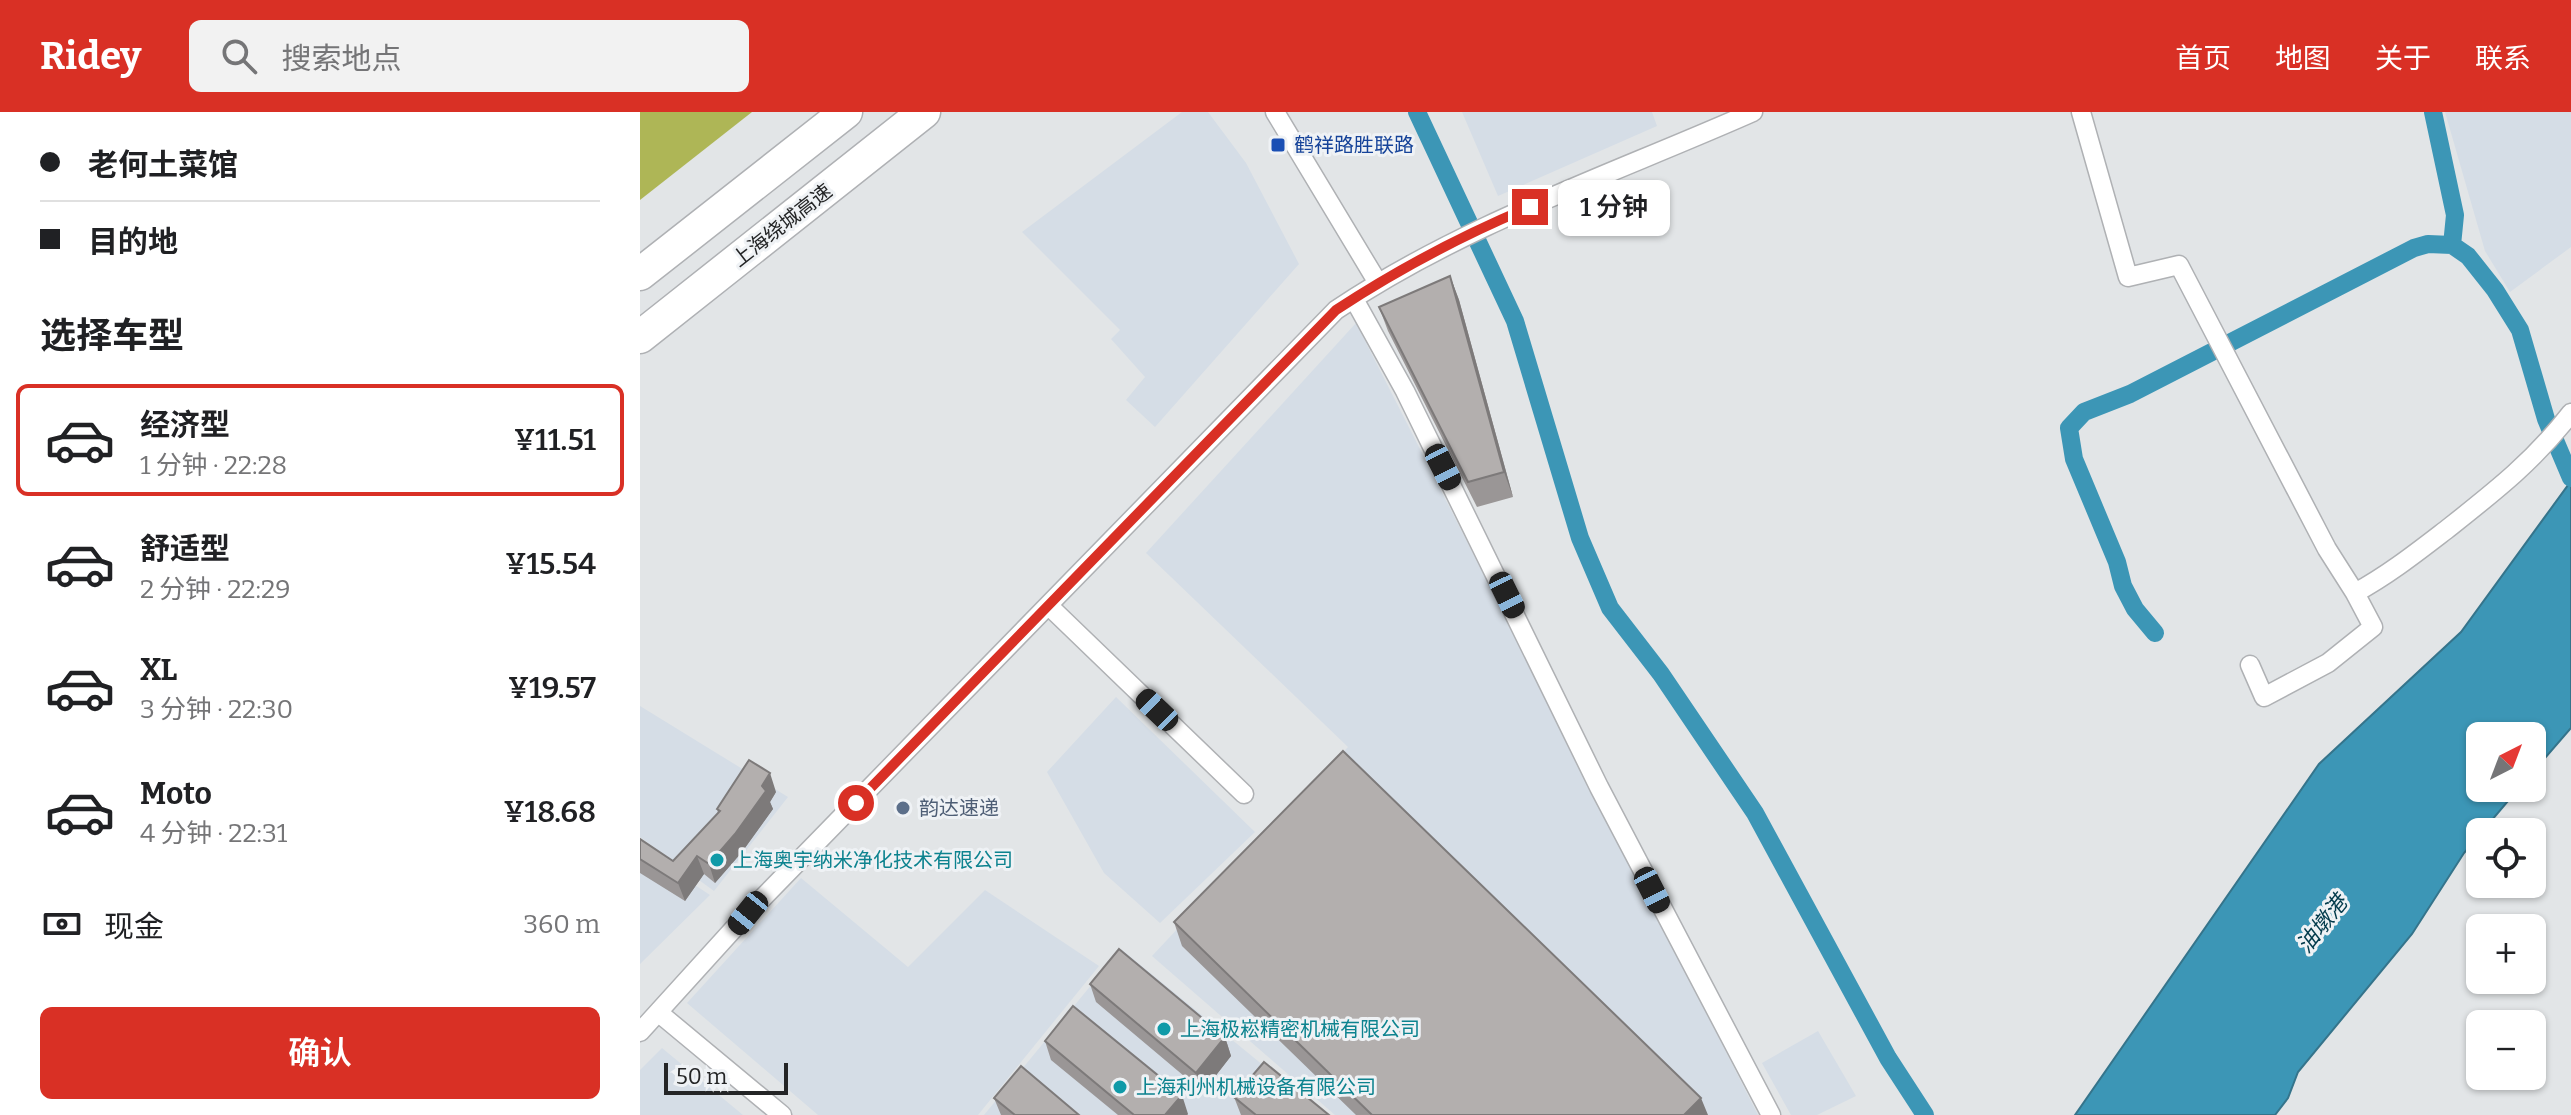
<!DOCTYPE html>
<html lang="zh">
<meta charset="utf-8">
<style>
:root{--surface:#fff;--page:#f2f2f2;--text:#202124;--muted:#757577;--line:#e0e0e0;--accent:#d93025}
body{margin:0;font-family:Bitter,"Noto Sans SC",serif;background:var(--page);color:var(--text);height:100vh;display:flex;flex-direction:column;font-size:30px;white-space:nowrap}
*{box-sizing:border-box;margin:0}
p{font-size:26px;color:var(--muted)}
.icon{flex:none;width:44px;height:44px;fill:none;stroke:currentColor;stroke-width:2;stroke-linecap:round;stroke-linejoin:round}
.map{position:relative;flex:1;overflow:hidden}
.drawer{display:flex;flex-direction:column;background:var(--surface);width:640px}
.drawer>*{flex:none}
.guide{display:grid;align-content:center;height:176px;padding:0 40px;background:var(--surface)}
.needle{width:52px;rotate:42deg}
.controls{position:absolute;left:1826px;top:610px;display:grid;gap:16px}
.controls a{display:grid;place-items:center;width:80px;height:80px;border-radius:12px;background:var(--surface);box-shadow:0 2px 6px #0004;font-size:40px}
.scale{position:absolute;left:24px;bottom:20px;width:124px;box-sizing:border-box;padding-left:8px;border:4px solid #242526;border-top:0;font-size:22px;line-height:28px;white-space:nowrap;color:#242526;-webkit-text-stroke:6px #eff2f5;paint-order:stroke}
.end{position:absolute;width:36px;height:36px;margin:-18px;border:10px solid #d93025;background:#fff;box-shadow:0 0 0 4px #fff}
.from{border-radius:50%}
.bubble{position:absolute;height:56px;border-radius:12px;background:var(--surface);box-shadow:0 2px 6px #0004;font-size:26px;font-weight:600;line-height:56px;text-align:center}
.car{position:absolute;width:24px;height:48px;margin:-24px -12px;border-radius:10px;box-shadow:0 0 6px 2px #0007;background:linear-gradient(#222 24%,#8ab4d8 0 40%,#222 0 76%,#8ab4d8 0 86%,#222 0)}
.guide b{display:flex;align-items:center;gap:28px;height:76px;font-size:30px}
.guide b+b{border-top:2px solid var(--line)}
.guide i{width:20px;height:20px;background:var(--text)}
ul{padding:0;list-style:none}
li{display:flex;align-items:center;gap:24px;height:112px;margin:0 16px 12px;padding:0 24px;border:4px solid transparent;border-radius:12px}
li div{flex:1}
li b{display:block;font-size:30px}
li em{font-style:normal;font-weight:600}
li.active{border-color:var(--accent)}
li>.icon{width:72px;height:72px;stroke-width:1.5}
h2{padding:0 40px;font-size:36px;line-height:96px}
.pay{display:flex;align-items:center;gap:20px;height:88px;padding:0 40px;font-size:30px}
.pay p{margin-inline-start:auto}
.button{display:flex;gap:16px;margin-top:auto;padding:16px 40px}
.button a{flex:1;height:92px;border-radius:12px;background:var(--accent);color:#fff;font-size:32px;font-weight:600;line-height:92px;text-align:center}
header{display:flex;align-items:center;gap:48px;box-sizing:border-box;height:112px;padding:0 40px;background:var(--accent);color:#fff}
header strong{font-size:38px}
nav{display:flex;gap:44px;margin-inline-start:auto;font-size:28px}
.search{width:560px;height:72px;background:var(--page);display:flex;align-items:center;gap:20px;box-sizing:border-box;padding:0 28px;border-radius:12px;color:var(--muted);font-size:30px}
main{display:flex;flex:1;min-height:0}
.map>svg:first-child{display:block}
.built{fill:#d5dde6}
.forest{fill:#aeb656}
.water{fill:#3c96b6;stroke:#35748b;stroke-width:2}
.lines{fill:none;stroke-linecap:round;stroke-linejoin:round}
.canal{stroke:#3c96b6;stroke-width:18}
.street-casing{stroke:#afb1b4;stroke-width:21}
.highway-casing{stroke:#afb1b4;stroke-width:35}
.street{stroke:#fff;stroke-width:18}
.highway{stroke:#fff;stroke-width:32}
.wall{fill:#9a9696}
.shaded-wall{fill:#7d7a7a}
.building{fill:#b3afae;stroke:#7d7a7a;stroke-width:2}
.route{stroke:#d93025;stroke-width:10}
.transit-dot{fill:#1a4fb4;stroke:#eff2f5;stroke-width:3}
.service-dot{fill:#5c6f8a;stroke:#eff2f5;stroke-width:3}
.culture-dot{fill:#0f9aa8;stroke:#eff2f5;stroke-width:3}
.labels{text-anchor:middle;dominant-baseline:central;stroke-width:6;stroke-linejoin:round;paint-order:stroke}
.transit-label{font-size:20px;fill:#164399;stroke:#eff2f5;text-anchor:start}
.street-label{font-size:20px;fill:#242526;stroke:#eff2f5}
.service-label{font-size:20px;fill:#4e5e75;stroke:#eff2f5;text-anchor:start}
.culture-label{font-size:20px;fill:#0d838f;stroke:#eff2f5;text-anchor:start}
.water-label{font-size:22px;font-style:italic;fill:#033b4c;stroke:#eff2f5}
</style>
<header>
<strong>Ridey</strong>
<div class="search"><svg class="icon" aria-label="search" viewBox="0 0 24 24"><circle cx="10" cy="10" r="6"/><path d="M15 15l6 6"/></svg>搜索地点</div>
<nav><a>首页</a><a>地图</a><a>关于</a><a>联系</a></nav>
</header>
<main>
<section class="drawer">
<div class="guide">
<b><i class="from"></i>老何土菜馆</b>
<b><i></i>目的地</b>
</div>
<h2>选择车型</h2>
<ul>
<li class="active"><svg class="icon" aria-label="car" viewBox="0 0 24 24"><path d="M5 17H2v-5l4-1 3-4h7l3 4 3 1v5h-3M9 17h6M6 11h13"/><circle cx="7" cy="17" r="2"/><circle cx="17" cy="17" r="2"/></svg><div><b>经济型</b><p>1 分钟 · 22:28</p></div><em>¥11.51</em></li>
<li><svg class="icon" aria-label="car" viewBox="0 0 24 24"><path d="M5 17H2v-5l4-1 3-4h7l3 4 3 1v5h-3M9 17h6M6 11h13"/><circle cx="7" cy="17" r="2"/><circle cx="17" cy="17" r="2"/></svg><div><b>舒适型</b><p>2 分钟 · 22:29</p></div><em>¥15.54</em></li>
<li><svg class="icon" aria-label="car" viewBox="0 0 24 24"><path d="M5 17H2v-5l4-1 3-4h7l3 4 3 1v5h-3M9 17h6M6 11h13"/><circle cx="7" cy="17" r="2"/><circle cx="17" cy="17" r="2"/></svg><div><b>XL</b><p>3 分钟 · 22:30</p></div><em>¥19.57</em></li>
<li><svg class="icon" aria-label="car" viewBox="0 0 24 24"><path d="M5 17H2v-5l4-1 3-4h7l3 4 3 1v5h-3M9 17h6M6 11h13"/><circle cx="7" cy="17" r="2"/><circle cx="17" cy="17" r="2"/></svg><div><b>Moto</b><p>4 分钟 · 22:31</p></div><em>¥18.68</em></li>
</ul>
<div class="pay"><svg class="icon" aria-label="cash" viewBox="0 0 24 24"><path d="M3 7h18v10H3z"/><circle cx="12" cy="12" r="2"/></svg>现金<p>360 m</p></div>
<div class="button"><a>确认</a></div>
</section>
<div class="map">
<svg width="1931" height="1003" viewBox="0 0 1931 1003">
<rect width="100%" height="100%" fill="#e2e5e7"/>
<path class="built" d="M542,0H568L606,51L659,152L515,315L486,288L505,265L471,227L480,218L382,120Z
M822,0H1012L1017,14L858,84Z
M1805,0H1931V135L1870,180L1845,139Z
M716,211L1118,1003H695L512,844L708,635L506,441Z
M476,585L615,720L520,811L464,761L407,660Z
M0,594L148,685L74,779L0,725Z
M0,737L70,783L0,852Z
M161,766L268,855L345,778L459,854L338,1003H178L47,891Z
M481,837L684,1003H344Z
M1178,919L1216,984L1177,1003H1151L1122,951Z
M22,936L103,1003H0V958Z"/>
<path class="forest" d="M0,0H112L0,88Z"/>
<path class="water" d="M1931,369V616L1892,661V624H1840V676H1879L1824,741L1772,822L1658,960L1648,986L1635,1003H1435L1679,652L1821,520Z"/>
<g class="lines">
<path class="canal" d="M777,0L875,209L940,426L970,496L1021,562L1115,701L1248,946L1285,1003
M1793,0L1815,103L1812,133
M1515,521L1495,497L1483,474L1477,450L1434,347L1429,316L1444,300L1490,282L1774,136L1788,132L1812,133L1828,144L1855,178L1880,218L1906,307L1931,366"/>
<defs>
<path id="street" d="M635,0L738,171
M1441,0L1488,165L1539,153L1687,437L1715,481C1748,463 1776,441 1806,418C1854,380 1893,350 1931,301
M714,187L765,279L959,675L1131,1003
M409,494L604,682
M1610,553L1624,585L1688,551L1733,515L1715,481
M19,901L142,1003
M0,920L108,801L696,198C824,112 973,62 1113,0"/>
<path id="highway" d="M0,162L206,0
M0,225L284,0"/>
</defs>
<use href="#street" class="street-casing"/>
<use href="#highway" class="highway-casing"/>
<use href="#street" class="street"/>
<use href="#highway" class="highway"/>
</g>
<path class="wall" d="M810,164L819,188L873,385L837,395L748,219L739,195Z
M136,680L130,690L133,697L102,740L75,771L64,762L45,789L0,761V727L33,749L78,701L77,697Z
M534,810L1068,1003H716L542,834Z
M450,872L585,925L591,944L563,980L456,890Z
M405,929L548,1002L547,1003H478L411,948Z
M594,985L689,1003H601Z
M354,986L439,1003H361Z"/>
<path class="shaded-wall" d="M810,164L819,188L873,385L864,360Z
M130,661L136,680L130,690L133,697L102,740L75,771L69,752Z
M57,744L64,762L45,789L38,771Z
M585,925L591,944L563,980L556,961Z
M542,983L548,1002L547,1003H525Z
M1061,986L1068,1003H1044Z"/>
<path class="building" d="M810,164L864,360L828,370L739,195Z
M703,639L1061,986L1044,1003H732L534,810Z
M109,648L130,661L122,674L126,679L95,722L69,752L57,744L38,771L0,747V727L33,749L80,699L77,697Z
M479,837L585,925L556,961L450,872Z
M433,894L542,983L525,1003H494L405,929Z
M624,950L689,1003H616L594,985Z
M381,954L439,1003H375L354,986Z"/>
<g class="lines">
<path class="route" d="M216,691L696,198C757,158 823,123 890,95"/>
</g>
<rect class="transit-dot" x="630" y="25" width="16" height="16" rx="4"/>
<circle class="service-dot" cx="263" cy="696" r="8"/>
<g class="culture-dot">
<circle cx="77" cy="748" r="8"/>
<circle cx="524" cy="917" r="8"/>
<circle cx="480" cy="975" r="8"/>
</g>
<g class="labels">
<g class="transit-label">
<text x="654" y="33">鹤祥路胜联路</text>
</g>
<g class="street-label">
<text transform="translate(142 113) rotate(-38)">上海绕城高速</text>
</g>
<g class="service-label">
<text x="279" y="696">韵达速递</text>
</g>
<g class="culture-label">
<text x="93" y="748">上海奥宇纳米净化技术有限公司</text>
<text x="540" y="917">上海极崧精密机械有限公司</text>
<text x="496" y="975">上海利州机械设备有限公司</text>
</g>
<g class="water-label">
<text transform="translate(1682 812) rotate(-52)">油墩港</text>
</g>
</g>
</svg>
<div class="controls">
<a><svg class="needle" viewBox="-14 -14 28 28"><path d="M0-13l5 13h-10z" fill="#e53935"/><path d="M0 13l5-13h-10z" fill="#757577"/></svg></a>
<a><svg class="icon" aria-label="locate" viewBox="0 0 24 24"><circle cx="12" cy="12" r="6"/><path d="M12 2v4M12 18v4M2 12h4M18 12h4"/></svg></a>
<a>+</a>
<a>−</a>
</div>
<div class="scale">50 m</div>
<i class="end from" style="left:216px;top:691px"></i>
<i class="end" style="left:890px;top:95px"></i>
<div class="bubble" style="left:918px;top:68px;width:112px">1 分钟</div>
<i class="car" style="left:803px;top:355px;rotate:153deg"></i>
<i class="car" style="left:867px;top:483px;rotate:154deg"></i>
<i class="car" style="left:517px;top:598px;rotate:314deg"></i>
<i class="car" style="left:1012px;top:778px;rotate:153deg"></i>
<i class="car" style="left:108px;top:801px;rotate:219deg"></i>
</div>
</main>
